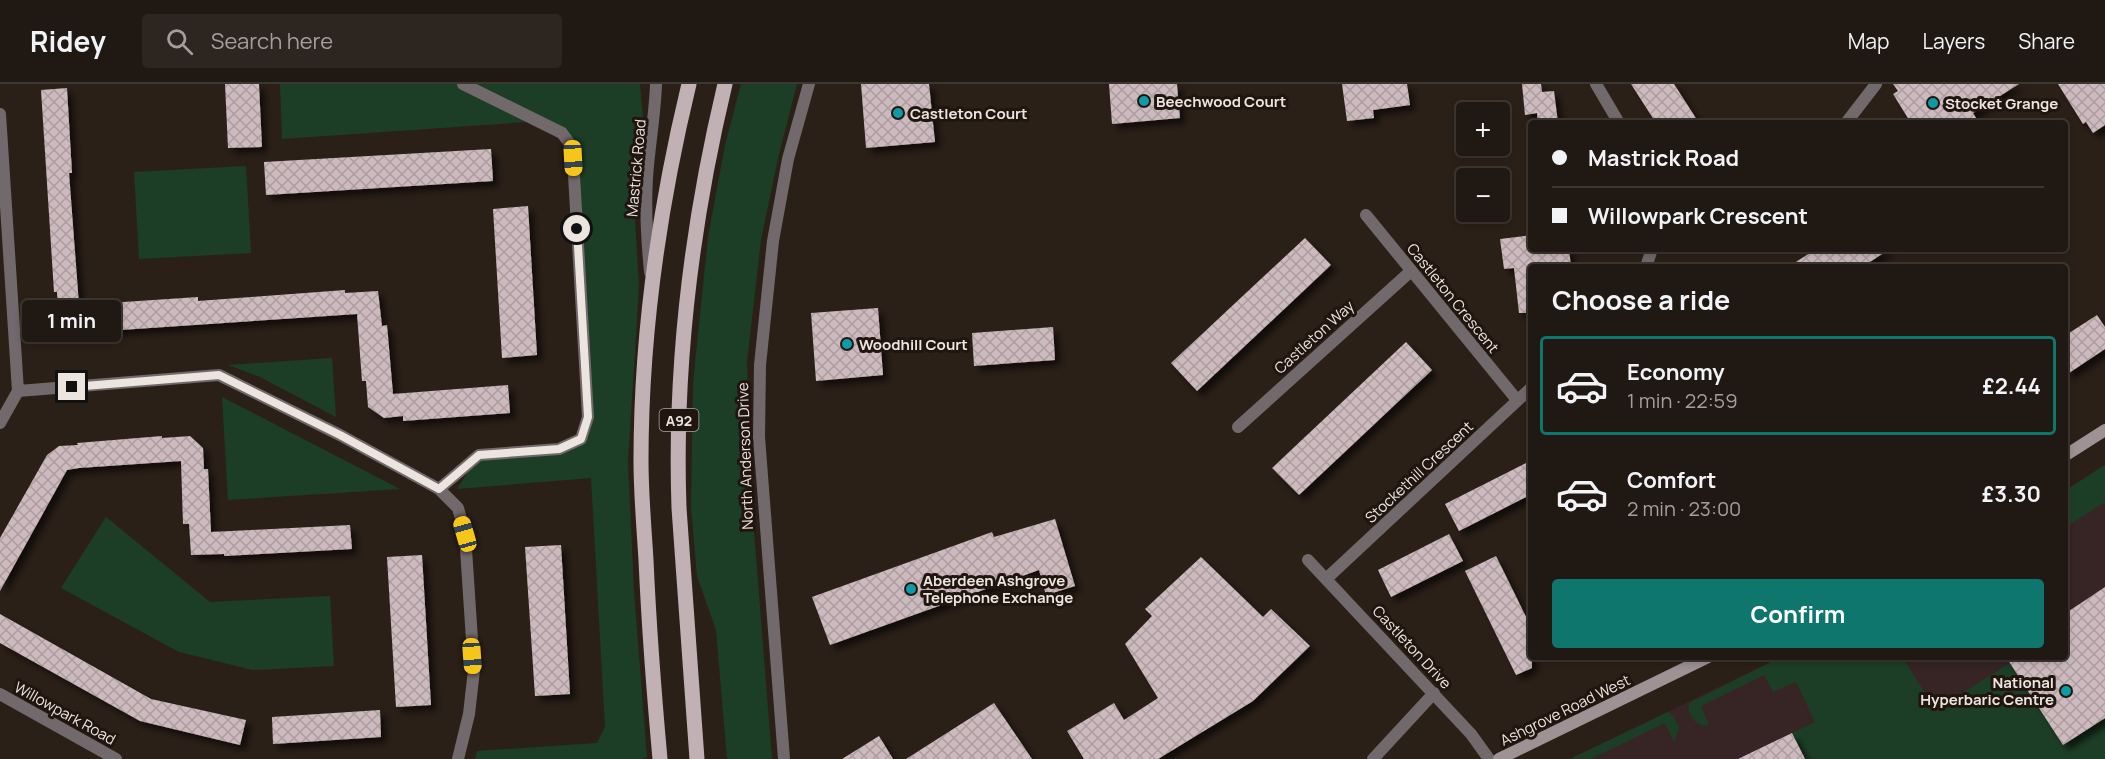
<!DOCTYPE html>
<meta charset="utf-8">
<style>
:root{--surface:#201812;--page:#2d2520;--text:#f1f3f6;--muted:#a2a09f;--line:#3d3732;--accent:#0f766e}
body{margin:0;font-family:Manrope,sans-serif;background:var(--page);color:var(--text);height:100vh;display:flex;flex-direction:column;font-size:22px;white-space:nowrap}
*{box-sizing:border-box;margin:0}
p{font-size:20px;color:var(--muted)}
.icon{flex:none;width:33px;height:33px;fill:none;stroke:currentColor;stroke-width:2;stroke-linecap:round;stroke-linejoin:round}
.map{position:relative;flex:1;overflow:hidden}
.drawer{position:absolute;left:1528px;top:180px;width:540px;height:396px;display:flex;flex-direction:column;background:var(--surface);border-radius:6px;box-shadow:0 3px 9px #0003,0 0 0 2px var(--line)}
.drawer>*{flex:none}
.hud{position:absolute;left:1528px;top:36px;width:540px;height:132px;border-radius:6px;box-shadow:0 3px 9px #0003,0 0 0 2px var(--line);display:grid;align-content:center;height:132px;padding:0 24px;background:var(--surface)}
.controls{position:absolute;left:1456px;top:18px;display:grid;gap:12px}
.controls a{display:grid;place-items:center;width:54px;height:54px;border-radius:6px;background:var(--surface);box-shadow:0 3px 9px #0003,0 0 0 2px var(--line);font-size:30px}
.end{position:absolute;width:27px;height:27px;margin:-14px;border:8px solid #ece4df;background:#111;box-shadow:0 0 0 3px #111}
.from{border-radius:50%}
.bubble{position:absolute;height:42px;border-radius:6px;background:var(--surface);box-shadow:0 3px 9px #0003,0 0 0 2px var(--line);font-size:20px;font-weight:700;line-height:42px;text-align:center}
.car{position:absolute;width:18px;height:36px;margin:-18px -9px;border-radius:8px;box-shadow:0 0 4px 2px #0007;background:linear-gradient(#f5c518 24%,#345 0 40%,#f5c518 0 76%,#345 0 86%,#f5c518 0)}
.hud b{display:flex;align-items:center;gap:21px;height:57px;font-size:22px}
.hud b+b{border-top:2px solid var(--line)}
.hud i{width:15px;height:15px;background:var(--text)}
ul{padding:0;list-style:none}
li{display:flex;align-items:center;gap:18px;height:99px;margin:0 12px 9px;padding:0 12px;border:3px solid transparent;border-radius:6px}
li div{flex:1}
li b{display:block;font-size:22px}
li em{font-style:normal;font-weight:700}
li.current{border-color:var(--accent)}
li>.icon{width:54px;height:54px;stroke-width:1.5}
h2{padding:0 24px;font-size:27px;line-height:72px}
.button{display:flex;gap:12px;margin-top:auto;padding:12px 24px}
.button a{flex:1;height:69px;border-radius:6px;background:var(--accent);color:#fff;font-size:24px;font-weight:700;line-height:69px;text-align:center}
header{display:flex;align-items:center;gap:36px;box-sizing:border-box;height:84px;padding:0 30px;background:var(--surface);border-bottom:2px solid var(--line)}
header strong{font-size:28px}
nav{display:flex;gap:33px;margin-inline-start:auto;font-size:21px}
.search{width:420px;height:54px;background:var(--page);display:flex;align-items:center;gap:15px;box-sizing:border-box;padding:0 21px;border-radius:6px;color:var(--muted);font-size:22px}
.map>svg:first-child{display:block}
.medical{fill:#372425}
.grass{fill:#1d3e26}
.building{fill:url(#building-cross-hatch);filter:url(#shadow)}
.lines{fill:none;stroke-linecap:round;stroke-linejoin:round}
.street{stroke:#71696b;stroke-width:12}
.secondary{stroke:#9e9294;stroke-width:12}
.primary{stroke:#c1b1b4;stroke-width:15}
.route{stroke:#ece4df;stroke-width:8}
.culture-dot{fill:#0f9aa8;stroke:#21160f;stroke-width:2}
.labels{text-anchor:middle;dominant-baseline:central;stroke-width:6;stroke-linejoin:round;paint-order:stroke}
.shield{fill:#21160f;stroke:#afa6a1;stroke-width:1.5}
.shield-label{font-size:14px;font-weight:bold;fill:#ece4df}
.poi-label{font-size:15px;font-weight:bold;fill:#ece4df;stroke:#21160f;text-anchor:start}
.street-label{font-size:15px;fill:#ece4df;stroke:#21160f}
</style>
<header>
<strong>Ridey</strong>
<div class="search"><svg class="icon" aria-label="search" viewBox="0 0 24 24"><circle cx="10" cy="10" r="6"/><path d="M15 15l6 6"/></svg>Search here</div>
<nav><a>Map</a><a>Layers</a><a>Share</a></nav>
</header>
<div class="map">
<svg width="2105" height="675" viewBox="0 0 2105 675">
<defs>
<pattern id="building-cross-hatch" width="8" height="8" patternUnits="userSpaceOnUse" patternTransform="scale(1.5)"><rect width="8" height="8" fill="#cdbabf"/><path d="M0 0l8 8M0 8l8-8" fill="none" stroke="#ac9ca0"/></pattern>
<filter id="shadow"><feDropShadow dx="5.5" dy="5.5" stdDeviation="3" flood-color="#0009"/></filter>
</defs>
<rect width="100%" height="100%" fill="#2b2018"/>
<path class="medical" d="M2105,381V675H1570L1781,573H2066V406Z"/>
<path class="grass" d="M280,0H640L643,35L635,137L639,202L628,378L634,508L647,673L641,675H475L477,667L597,659L605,643L591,394L457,405L479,371L559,365L582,354L588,333L570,60L542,37L282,55Z
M741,0H797L778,74L761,156L747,278L752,422L772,675H727L716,546L697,492L691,423L693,299L708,153L725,61Z
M246,82L251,169L139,175L134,88Z
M332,274L336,333L260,293L228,281Z
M222,313L400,405L228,416Z
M2105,381V418L2066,443V406Z
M106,433L210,518L330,512L334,582L253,586L179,568L61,504Z
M1781,573H1902L1936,626L2010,579L2063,661L2105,634V675H1805L1792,649L1815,638L1796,598L1773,608L1764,591L1701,622L1709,641C1697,644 1687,631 1689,619Z
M1668,628L1673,632L1679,644L1674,658L1665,639L1591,675H1570Z"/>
<path class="building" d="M225,0H259L262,63L228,64Z
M861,0H929L935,58L866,64Z
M1109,0H1177L1180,34L1112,40Z
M1342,0H1407L1410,21L1373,26L1374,34L1347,37Z
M1522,0H1541L1542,8L1554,7L1558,39H1538L1537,29L1525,31Z
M1631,0H1674L1699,39H1656Z
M1893,0H2019L1973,29L1979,39H1911L1893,10L1898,7Z
M2058,0H2105V41L2093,49L2086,38L2083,40Z
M67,4L72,89H69L79,221L198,213V217L345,206V209L378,207L382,242L387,241L393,310L508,301L510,329L403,337V332L384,334L368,323L366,297H362L357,230L91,248V244L72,245L58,234L57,208H54L41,6Z
M491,65L493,97L266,111L264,78Z
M528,122L537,271L502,274L493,125Z
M1532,151V165H1569L1571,183H1532V229H1519L1514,184L1504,185L1500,155Z
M1305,154L1331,181L1197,307L1171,279Z
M1816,165H1890L1862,183H1788Z
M878,224L883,291L816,297L811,229Z
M2097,231L2105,243V265L2066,291V251Z
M1053,243L1055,276L974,282L972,249Z
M1406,258L1432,286L1299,411L1272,384Z
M162,352V354L190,352L203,364L204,385H208L211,448L350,441L352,465L224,472V470L191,471L189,440H183L181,377L79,384L67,386L0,507V454L47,371L59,362L78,361L77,359Z
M1532,376V410L1459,447L1445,420Z
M1055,435L1075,502L1046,511L1039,486L830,561L812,513L992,448L994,453Z
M1449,450L1463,477L1391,513L1378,486Z
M561,461L570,610L535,612L525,463Z
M422,471L431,621L396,623L387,473Z
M1496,472L1532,545V584L1516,591L1465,487Z
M1201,473L1263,533L1271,525L1310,562L1253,617L1158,675H1084L1067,647L1114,619L1124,636L1158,614L1125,560L1152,532L1145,525Z
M2105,503V634L2063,661L2006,573H2066V529Z
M0,530L151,615L246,636L240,661L140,637L0,559Z
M994,619L1032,675H906Z
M380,626L381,653L273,660L272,633Z
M1792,649L1805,675H1738Z
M879,652L893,675H842Z"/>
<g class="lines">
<path class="street" d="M1596,0L1619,39
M0,30L18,307L0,339
M1846,39L1876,0
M1366,131L1517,316
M1646,183L1652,165
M650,188C647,156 645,125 647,94C649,62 655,32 656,0
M18,307L219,291L340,351L439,405L458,424L465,450L474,586L469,630L458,675
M1238,343L1411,187
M439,405L479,371L559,365L581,355L588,333L573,74L570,60L562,49L463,0
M1308,476L1471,650L1489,675
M1326,495L1532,303
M0,610L116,675
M784,675L759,353L760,281L773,157L788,75L809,0
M1373,675L1434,609"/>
<path class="secondary" d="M2066,371L2105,346
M1499,675L1708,573"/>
<path class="primary" d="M660,675C654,609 649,543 646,476C644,443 641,410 641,377C641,249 659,124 689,0
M697,675L679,424C674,281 692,138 725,0"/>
</g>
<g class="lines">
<path class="route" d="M72,303L219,291L340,351L439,405L479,371L559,365L581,355L588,333L577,145"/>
</g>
<g class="culture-dot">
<circle cx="1144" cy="17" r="6"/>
<circle cx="1933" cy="19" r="6"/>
<circle cx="898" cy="29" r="6"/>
<circle cx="847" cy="260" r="6"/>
<circle cx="911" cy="505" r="6"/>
<circle cx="2066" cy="607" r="6"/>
</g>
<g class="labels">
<rect class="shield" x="659.5" y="325" width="39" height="22" rx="4.5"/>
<g class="shield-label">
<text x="679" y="336">A92</text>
</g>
<g class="poi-label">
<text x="1156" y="17">Beechwood Court</text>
<text x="1945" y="19">Stocket Grange</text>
<text x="910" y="29">Castleton Court</text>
<text x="859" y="260">Woodhill Court</text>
<text x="923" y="496">Aberdeen Ashgrove<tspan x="923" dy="17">Telephone Exchange</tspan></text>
<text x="2054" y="598" text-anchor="end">National<tspan x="2054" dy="17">Hyperbaric Centre</tspan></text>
</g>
<g class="street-label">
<text transform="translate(636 84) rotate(-85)">Mastrick Road</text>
<text transform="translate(1453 214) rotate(51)">Castleton Crescent</text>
<text transform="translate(1314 253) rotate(-42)">Castleton Way</text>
<text transform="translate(745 372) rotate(-92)">North Anderson Drive</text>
<text transform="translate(1419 388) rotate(-43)">Stockethill Crescent</text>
<text transform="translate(1412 563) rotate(47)">Castleton Drive</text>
<text transform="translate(1565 626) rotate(-26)">Ashgrove Road West</text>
<text transform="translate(65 629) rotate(29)">Willowpark Road</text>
</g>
</g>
</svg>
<div class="controls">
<a>+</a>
<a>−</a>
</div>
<i class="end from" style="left:577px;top:145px"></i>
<i class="end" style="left:72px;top:303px"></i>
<div class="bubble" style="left:22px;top:216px;width:99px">1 min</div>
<i class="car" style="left:573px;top:74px;rotate:177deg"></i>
<i class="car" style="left:465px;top:450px;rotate:344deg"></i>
<i class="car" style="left:472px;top:572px;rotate:176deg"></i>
<div class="hud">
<b><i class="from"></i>Mastrick Road</b>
<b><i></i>Willowpark Crescent</b>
</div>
<section class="drawer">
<h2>Choose a ride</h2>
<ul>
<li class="current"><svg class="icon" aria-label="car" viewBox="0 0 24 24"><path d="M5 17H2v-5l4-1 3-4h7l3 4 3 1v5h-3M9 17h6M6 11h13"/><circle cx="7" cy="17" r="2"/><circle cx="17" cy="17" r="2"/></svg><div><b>Economy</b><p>1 min · 22:59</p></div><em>£2.44</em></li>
<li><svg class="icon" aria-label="car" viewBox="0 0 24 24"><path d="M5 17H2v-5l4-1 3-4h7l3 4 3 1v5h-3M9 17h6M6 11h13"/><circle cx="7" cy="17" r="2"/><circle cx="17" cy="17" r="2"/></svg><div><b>Comfort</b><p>2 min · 23:00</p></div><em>£3.30</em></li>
</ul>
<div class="button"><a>Confirm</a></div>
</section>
</div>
